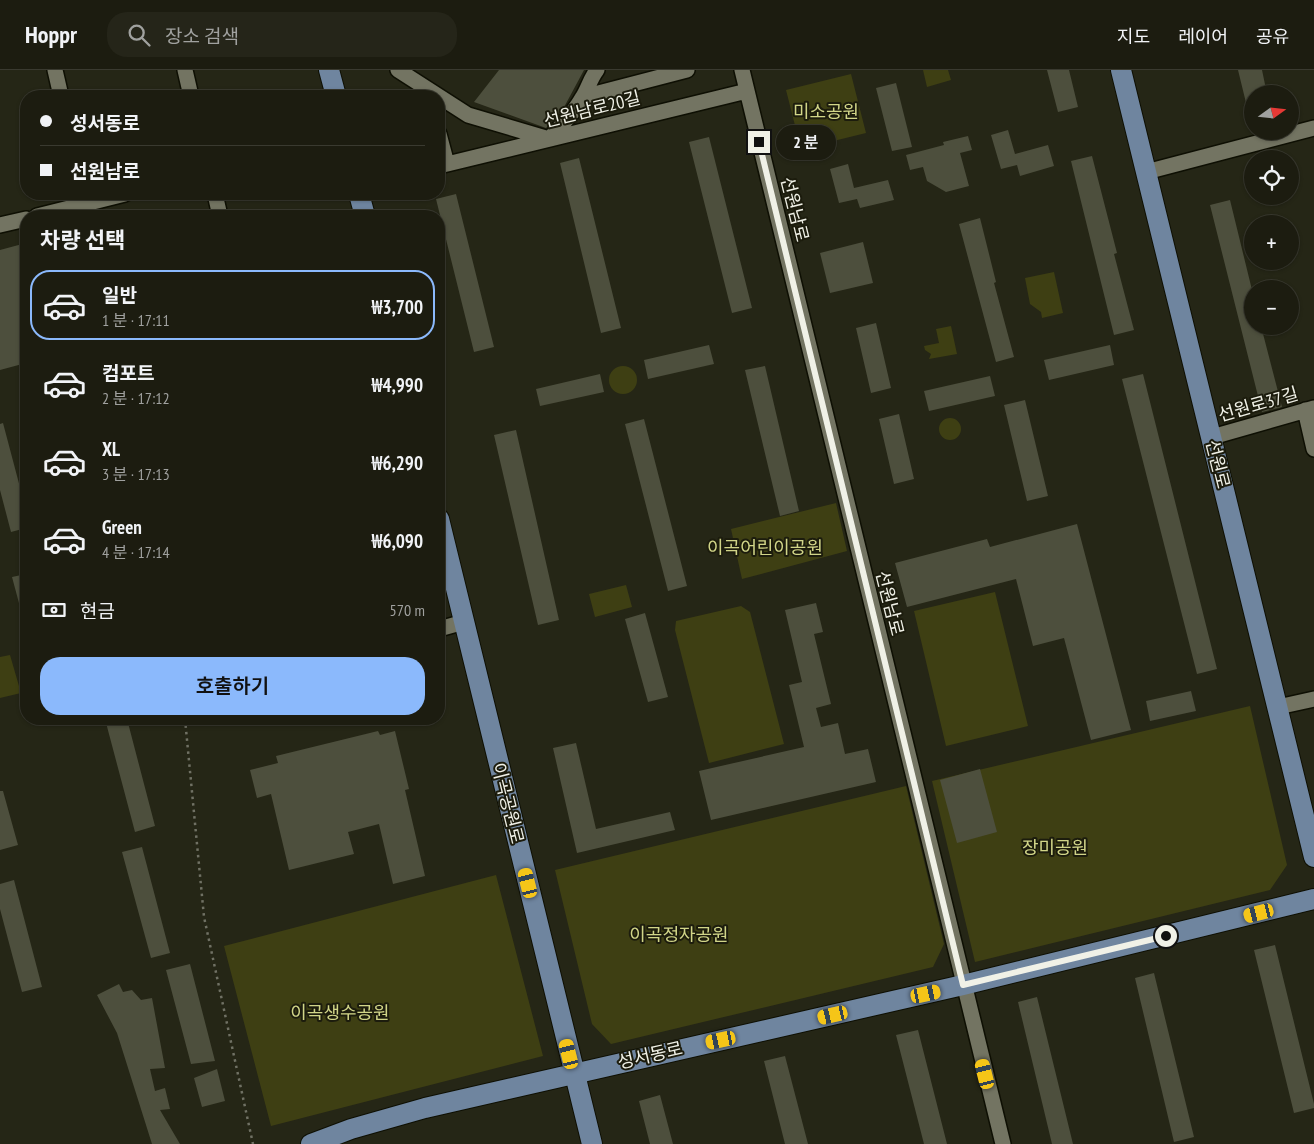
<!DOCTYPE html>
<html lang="ko">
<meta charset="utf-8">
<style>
:root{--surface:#1c1c10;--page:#252519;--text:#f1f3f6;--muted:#a0a19f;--line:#3a3a30;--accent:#8bb9fc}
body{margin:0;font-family:"PT Sans Narrow","Noto Sans KR",sans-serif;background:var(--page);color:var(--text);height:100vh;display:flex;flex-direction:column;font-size:19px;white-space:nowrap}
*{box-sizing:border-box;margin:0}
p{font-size:16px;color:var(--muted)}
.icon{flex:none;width:28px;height:28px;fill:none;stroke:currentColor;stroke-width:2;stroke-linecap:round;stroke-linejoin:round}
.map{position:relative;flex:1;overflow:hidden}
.sheet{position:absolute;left:20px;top:140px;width:425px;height:515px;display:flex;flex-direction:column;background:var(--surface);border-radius:20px;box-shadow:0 1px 4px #0004,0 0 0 1px var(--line)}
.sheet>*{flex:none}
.banner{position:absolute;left:20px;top:20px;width:425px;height:110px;border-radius:20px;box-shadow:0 1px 4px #0004,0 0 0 1px var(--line);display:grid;align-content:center;height:110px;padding:0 20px;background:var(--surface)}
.needle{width:32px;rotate:75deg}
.buttons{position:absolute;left:1244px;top:15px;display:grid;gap:10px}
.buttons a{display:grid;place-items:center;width:55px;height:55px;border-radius:50%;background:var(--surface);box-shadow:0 1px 4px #0004,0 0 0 1px var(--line);font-size:25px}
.end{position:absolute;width:22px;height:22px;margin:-11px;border:6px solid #f0f1e7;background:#111;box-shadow:0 0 0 2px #111}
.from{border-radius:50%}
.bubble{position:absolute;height:35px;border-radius:18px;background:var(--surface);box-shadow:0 1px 4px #0004,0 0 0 1px var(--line);font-size:16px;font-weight:600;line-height:35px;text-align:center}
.car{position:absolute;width:15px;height:30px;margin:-15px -8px;border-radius:6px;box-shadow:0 0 4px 1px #0007;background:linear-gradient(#f5c518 24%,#345 0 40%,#f5c518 0 76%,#345 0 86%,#f5c518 0)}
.banner b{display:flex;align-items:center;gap:18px;height:48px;font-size:19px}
.banner b+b{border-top:1px solid var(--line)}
.banner i{width:12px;height:12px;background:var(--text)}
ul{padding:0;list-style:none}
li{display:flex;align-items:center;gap:15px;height:70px;margin:0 10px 8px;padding:0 10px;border:2px solid transparent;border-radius:20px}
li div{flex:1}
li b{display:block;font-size:19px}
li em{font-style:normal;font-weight:600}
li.selected{border-color:var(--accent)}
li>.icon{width:45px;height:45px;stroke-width:1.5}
h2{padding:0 20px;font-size:22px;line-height:60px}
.pay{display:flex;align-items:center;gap:12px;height:55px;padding:0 20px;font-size:19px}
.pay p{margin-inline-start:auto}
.primary-button{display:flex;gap:10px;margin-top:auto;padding:10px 20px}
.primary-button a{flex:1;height:58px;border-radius:20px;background:var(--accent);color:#111;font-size:20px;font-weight:600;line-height:58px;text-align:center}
header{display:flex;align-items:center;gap:30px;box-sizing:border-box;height:70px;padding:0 25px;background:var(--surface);border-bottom:1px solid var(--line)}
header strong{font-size:24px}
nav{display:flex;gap:28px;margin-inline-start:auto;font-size:18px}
.search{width:350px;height:45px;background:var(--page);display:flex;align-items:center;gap:12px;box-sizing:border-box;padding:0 18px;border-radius:20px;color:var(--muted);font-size:19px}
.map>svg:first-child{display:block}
.green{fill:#3e3f13}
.building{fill:#4d4f3d}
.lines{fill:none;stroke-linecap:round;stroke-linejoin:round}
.minor-casing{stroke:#0e0f03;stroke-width:18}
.major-casing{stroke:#0e0f03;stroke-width:22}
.path{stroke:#707164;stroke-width:2.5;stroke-dasharray:2.5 4;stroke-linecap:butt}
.minor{stroke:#737462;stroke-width:15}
.major{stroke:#6f859f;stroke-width:20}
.route{stroke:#f0f1e7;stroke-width:6}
.labels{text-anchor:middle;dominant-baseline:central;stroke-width:4;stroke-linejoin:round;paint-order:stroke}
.street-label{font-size:18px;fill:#f0f1e7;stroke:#1c1c0d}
.park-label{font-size:18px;fill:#d1d588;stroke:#1c1c0d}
</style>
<header>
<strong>Hoppr</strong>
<div class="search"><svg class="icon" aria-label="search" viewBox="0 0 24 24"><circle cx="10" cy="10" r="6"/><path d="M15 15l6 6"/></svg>장소 검색</div>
<nav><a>지도</a><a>레이어</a><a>공유</a></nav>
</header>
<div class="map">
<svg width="1314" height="1074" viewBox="0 0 1314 1074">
<rect width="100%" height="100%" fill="#252616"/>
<path class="green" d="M923,0H948L951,10L927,17Z
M851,4L866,63L801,79L786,20Z
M1054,202L1063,243L1042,248L1041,242L1030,234L1025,208Z
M951,256L957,284L929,289L931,284L925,280L924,276L939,273L936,259Z
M609 310a14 14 0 1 1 28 0a14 14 0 1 1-28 0Z
M939 359a11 11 0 1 1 22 0a11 11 0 1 1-22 0Z
M836,433L847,481L742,509L731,459Z
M626,515L632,537L595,547L589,524Z
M995,522L1028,656L946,676L914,541Z
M741,536L750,542L784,674L709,693L675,560L676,551Z
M10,585L21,623L0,628V587Z
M1250,636L1287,795L1270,820L975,892L932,711Z
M906,716L944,874L933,897L611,974L592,954L555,800Z
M496,805L543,986L271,1056L224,876Z"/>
<path class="building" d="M499,0H584L562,41L546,58L474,32Z
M1047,0H1069L1078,37L1058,42Z
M1238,0H1262L1267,24H1252V44L1249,45Z
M896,13L912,77L892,81L876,18Z
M1008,60L1015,84L1048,75L1054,96L1020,106L1017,95L1001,99L991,65Z
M968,66L972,80L960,83L969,116L946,122L927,111L923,97L910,100L906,85L944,75L943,72Z
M709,67L752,238L732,243L689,72Z
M1092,86L1117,183L1114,184L1134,260L1114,265L1071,91Z
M579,88L621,258L601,263L560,93Z
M848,94L854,118L888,110L894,130L860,138L857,129L839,133L830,99Z
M456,124L494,277L474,282L436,129Z
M1230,130L1252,220V256H1261L1282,337L1262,342L1210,135Z
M980,148L996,212L994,213L1014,287L996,292L959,154Z
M863,172L873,213L830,223L820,183Z
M26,173V293L0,300V180Z
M876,253L891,318L871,323L856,258Z
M709,275L714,294L648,309L644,290Z
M1110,275L1114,295L1049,310L1044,290Z
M765,296L799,441L780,446L745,300Z
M600,304L604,322L540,336L536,319Z
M1143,304L1217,599L1197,604L1122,309Z
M990,306L995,326L929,341L924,321Z
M1025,330L1048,426L1027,431L1004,335Z
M899,344L914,409L894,414L879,349Z
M644,349L687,516L668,521L625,354Z
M3,353L26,440V458L11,462L0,420V354Z
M516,360L559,550L538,555L494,365Z
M1077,454L1131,660L1091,670L1064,568L1033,576L1016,509L907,537L895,493L987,469L990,477Z
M26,504V547L23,548L12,507Z
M816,533L823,562L814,564L831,634L816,638L821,657L838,653L845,684L868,679L876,712L711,750L699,701L804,677L789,615L802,612L785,540Z
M645,543L668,627L648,632L625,549Z
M1191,621L1196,641L1150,651L1146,631Z
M105,649H127L155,756L135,762Z
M378,661L380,665L395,661L409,719L405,720L425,806L393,814L379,754L348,762L354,784L289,800L271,724L257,728L250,700L278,693L276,686Z
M576,673L596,759L670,742L675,760L577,783L553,678Z
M980,699L997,762L957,773L940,710Z
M0,721H3L18,775L0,780Z
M142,777L170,883L151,888L122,782Z
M14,810L42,917L22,922L0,839V814Z
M1275,875L1314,1034V1038L1294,1043L1254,880Z
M190,894L215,991L191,994L166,900Z
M1154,903L1194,1067L1174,1072L1135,908Z
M119,914L123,922L132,920L141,930L152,928L165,998L150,999L155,1021L165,1018L170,1039L160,1040L180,1074H152L117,963L97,925Z
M1037,927L1073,1074H1052L1018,932Z
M918,960L947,1074H924L896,965Z
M785,986L808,1074H785L764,991Z
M217,999L225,1031L202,1037L194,1008Z
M660,1025L673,1074H650L639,1031Z"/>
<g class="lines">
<defs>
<path id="minor" d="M55,0L61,26
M185,0L191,26
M398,0L468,45L549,69C561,56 573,44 582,28C588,19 590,9 597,0
M742,0L1003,1074
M583,27L687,0
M439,64L447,94
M439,96L747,21
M1146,102L1314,58
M215,124L220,146
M37,146L125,124
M0,155L26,149
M1305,340L1314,379
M1212,367L1314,338
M439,559L464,552
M1278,637L1314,629"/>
<path id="major" d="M329,0L336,26
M1121,0L1314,787
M359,124L365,146
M439,449L592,1074
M311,1074L351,1059L425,1038L963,915L1314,829"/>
</defs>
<use href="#minor" class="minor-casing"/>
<use href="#major" class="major-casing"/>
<path class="path" d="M185,649L204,847L253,1074"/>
<use href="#minor" class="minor"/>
<use href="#major" class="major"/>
</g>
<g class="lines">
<path class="route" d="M759,72L963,915L1166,866"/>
</g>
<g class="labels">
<g class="street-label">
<text transform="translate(592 39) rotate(-14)">선원남로20길</text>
<text transform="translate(795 139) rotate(76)">선원남로</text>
<text transform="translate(1258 334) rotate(-16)">선원로37길</text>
<text transform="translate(1218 394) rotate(76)">선원로</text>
<text transform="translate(890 533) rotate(76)">선원남로</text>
<text transform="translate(508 733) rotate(76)">이곡공원로</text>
<text transform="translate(650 985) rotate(-13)">성서동로</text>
</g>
<g class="park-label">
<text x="826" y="41">미소공원</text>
<text x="765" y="477">이곡어린이공원</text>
<text x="1055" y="777">장미공원</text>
<text x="679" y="864">이곡정자공원</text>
<text x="340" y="942">이곡생수공원</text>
</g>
</g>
</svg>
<div class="buttons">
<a><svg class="needle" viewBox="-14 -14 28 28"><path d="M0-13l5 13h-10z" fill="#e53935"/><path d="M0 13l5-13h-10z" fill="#a0a19f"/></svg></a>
<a><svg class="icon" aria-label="locate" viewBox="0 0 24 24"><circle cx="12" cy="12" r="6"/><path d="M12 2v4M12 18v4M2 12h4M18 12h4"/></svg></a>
<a>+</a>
<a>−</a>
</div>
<i class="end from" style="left:1166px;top:866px"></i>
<i class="end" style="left:759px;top:72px"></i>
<div class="bubble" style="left:776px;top:55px;width:60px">2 분</div>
<i class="car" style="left:528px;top:813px;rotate:346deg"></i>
<i class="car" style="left:1259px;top:843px;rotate:256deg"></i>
<i class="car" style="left:926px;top:924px;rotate:78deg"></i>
<i class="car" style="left:833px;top:945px;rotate:257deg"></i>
<i class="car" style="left:721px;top:970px;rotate:258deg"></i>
<i class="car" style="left:569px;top:984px;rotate:346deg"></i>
<i class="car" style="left:985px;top:1004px;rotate:346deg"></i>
<div class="banner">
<b><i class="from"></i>성서동로</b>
<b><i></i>선원남로</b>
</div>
<section class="sheet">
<h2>차량 선택</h2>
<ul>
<li class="selected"><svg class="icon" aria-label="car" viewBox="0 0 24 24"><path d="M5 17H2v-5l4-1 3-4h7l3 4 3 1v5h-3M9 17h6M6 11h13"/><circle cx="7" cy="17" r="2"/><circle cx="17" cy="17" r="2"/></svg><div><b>일반</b><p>1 분 · 17:11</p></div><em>₩3,700</em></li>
<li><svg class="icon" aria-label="car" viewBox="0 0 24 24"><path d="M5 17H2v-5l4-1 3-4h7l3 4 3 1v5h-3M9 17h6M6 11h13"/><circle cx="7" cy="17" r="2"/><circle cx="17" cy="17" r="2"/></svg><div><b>컴포트</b><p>2 분 · 17:12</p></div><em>₩4,990</em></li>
<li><svg class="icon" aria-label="car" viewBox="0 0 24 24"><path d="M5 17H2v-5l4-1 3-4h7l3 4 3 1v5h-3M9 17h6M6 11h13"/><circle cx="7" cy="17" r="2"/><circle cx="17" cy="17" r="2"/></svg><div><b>XL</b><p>3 분 · 17:13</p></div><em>₩6,290</em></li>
<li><svg class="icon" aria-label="car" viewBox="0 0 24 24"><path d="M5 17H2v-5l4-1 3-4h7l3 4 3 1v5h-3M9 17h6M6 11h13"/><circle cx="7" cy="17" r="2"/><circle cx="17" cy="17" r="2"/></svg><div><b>Green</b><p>4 분 · 17:14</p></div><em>₩6,090</em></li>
</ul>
<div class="pay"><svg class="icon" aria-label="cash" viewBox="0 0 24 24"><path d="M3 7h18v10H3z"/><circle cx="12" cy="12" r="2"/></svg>현금<p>570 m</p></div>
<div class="primary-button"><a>호출하기</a></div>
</section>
</div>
